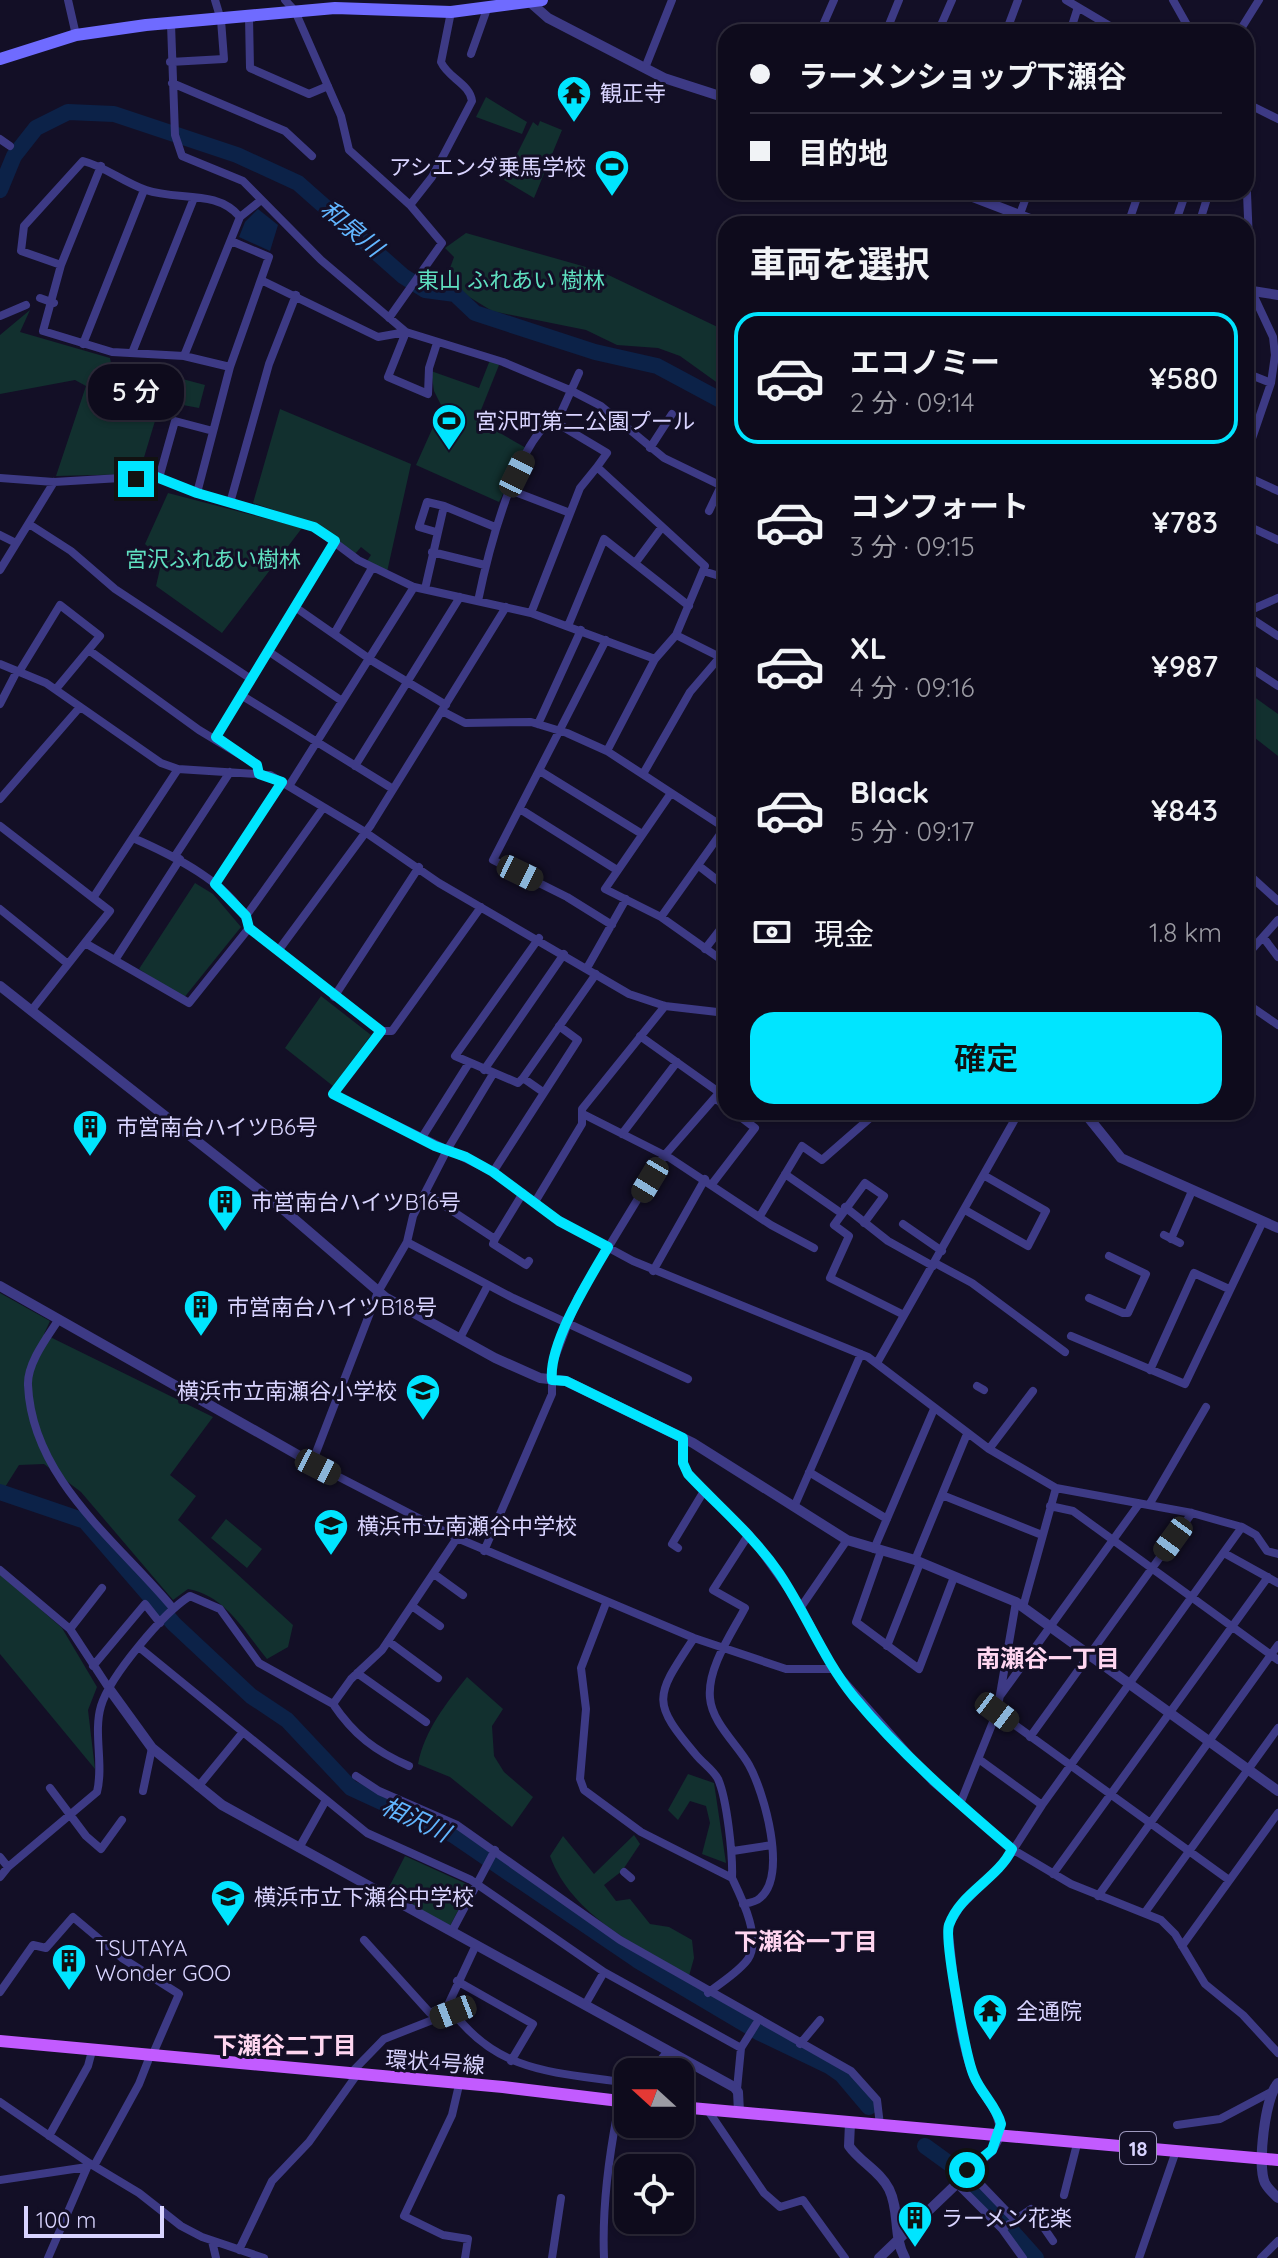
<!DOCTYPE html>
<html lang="ja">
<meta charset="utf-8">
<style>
:root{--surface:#0e0b1c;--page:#1c1929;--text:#f1f3f6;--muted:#9b9ba3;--line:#2e2b3b;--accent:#00e5ff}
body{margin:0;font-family:Quicksand,"Noto Sans JP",sans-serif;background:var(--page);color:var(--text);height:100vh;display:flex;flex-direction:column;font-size:30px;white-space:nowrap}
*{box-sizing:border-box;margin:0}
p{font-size:26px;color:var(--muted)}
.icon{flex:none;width:44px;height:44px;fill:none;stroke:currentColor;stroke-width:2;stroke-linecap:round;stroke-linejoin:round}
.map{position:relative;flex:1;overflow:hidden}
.panel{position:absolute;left:718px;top:216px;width:536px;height:904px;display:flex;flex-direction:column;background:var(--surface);border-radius:24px;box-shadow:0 2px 6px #0004,0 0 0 2px var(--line)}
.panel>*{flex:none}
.top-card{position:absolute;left:718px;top:24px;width:536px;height:176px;border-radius:24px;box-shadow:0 2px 6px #0004,0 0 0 2px var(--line);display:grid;align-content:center;height:176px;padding:0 32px;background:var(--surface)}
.needle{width:52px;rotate:291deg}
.tools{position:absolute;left:614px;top:2058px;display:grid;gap:16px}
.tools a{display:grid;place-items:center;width:80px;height:80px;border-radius:16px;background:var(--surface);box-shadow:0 2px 6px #0004,0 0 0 2px var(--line);font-size:40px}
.scale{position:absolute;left:24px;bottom:20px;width:140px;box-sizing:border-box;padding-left:8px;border:4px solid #d9d4ff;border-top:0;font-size:22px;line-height:28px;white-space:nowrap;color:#d9d4ff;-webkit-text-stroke:6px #130f26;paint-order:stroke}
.end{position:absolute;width:36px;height:36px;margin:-18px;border:10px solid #00e5ff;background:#111;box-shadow:0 0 0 4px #111}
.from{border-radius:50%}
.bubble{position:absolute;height:56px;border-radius:24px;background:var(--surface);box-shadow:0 2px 6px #0004,0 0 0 2px var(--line);font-size:26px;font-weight:600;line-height:56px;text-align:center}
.car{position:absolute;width:24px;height:48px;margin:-24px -12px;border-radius:10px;box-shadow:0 0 6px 2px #0007;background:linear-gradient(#222 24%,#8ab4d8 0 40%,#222 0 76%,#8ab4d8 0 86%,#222 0)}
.top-card b{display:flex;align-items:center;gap:28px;height:76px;font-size:30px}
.top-card b+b{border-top:2px solid var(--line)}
.top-card i{width:20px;height:20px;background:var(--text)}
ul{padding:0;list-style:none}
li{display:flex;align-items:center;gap:24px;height:132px;margin:0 16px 12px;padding:0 16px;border:4px solid transparent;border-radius:24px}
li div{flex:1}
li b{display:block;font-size:30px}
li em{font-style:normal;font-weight:600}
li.selected{border-color:var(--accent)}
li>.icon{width:72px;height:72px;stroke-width:1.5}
h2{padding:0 32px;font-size:36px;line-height:96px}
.pay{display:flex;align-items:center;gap:20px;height:88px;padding:0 32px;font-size:30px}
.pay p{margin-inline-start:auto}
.button{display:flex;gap:16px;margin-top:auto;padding:16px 32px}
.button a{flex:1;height:92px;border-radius:24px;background:var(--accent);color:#111;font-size:32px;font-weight:600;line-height:92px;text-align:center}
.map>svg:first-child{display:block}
.green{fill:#12302f}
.water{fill:#0c2248}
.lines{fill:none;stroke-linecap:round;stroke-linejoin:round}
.river{stroke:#0c2248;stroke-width:16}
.minor{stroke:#3d3a85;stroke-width:8}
.tertiary{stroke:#3d3a85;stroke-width:10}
.secondary{stroke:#6f6bff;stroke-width:12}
.primary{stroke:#c25bff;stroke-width:12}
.route{stroke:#00e5ff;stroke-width:10}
.labels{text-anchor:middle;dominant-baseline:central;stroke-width:6;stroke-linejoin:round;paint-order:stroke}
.shield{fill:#130f26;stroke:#9e99be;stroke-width:2}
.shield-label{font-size:20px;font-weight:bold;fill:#d9d4ff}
.poi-label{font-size:22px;fill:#d9d4ff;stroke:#130f26;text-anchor:start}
.park-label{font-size:22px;fill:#5fe0c0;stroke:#130f26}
.street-label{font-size:22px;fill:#d9d4ff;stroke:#130f26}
.water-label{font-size:24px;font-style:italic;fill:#62b6ff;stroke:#130f26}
.neighbourhood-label{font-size:24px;font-weight:bold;fill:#ffd6f0;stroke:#130f26}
</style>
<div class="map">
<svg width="1278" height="2258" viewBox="0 0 1278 2258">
<rect width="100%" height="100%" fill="#130f26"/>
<path class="green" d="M486,97L527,122L522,134L476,117Z
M540,121L562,130L534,198L504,180L533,122L538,126Z
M466,233L600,271L726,331V389L680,356L658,348L617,345L586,330L492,311L445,282L454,257L445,248Z
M30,310L20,332L110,358L113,374L175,377L205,385L199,408L161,401L139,474L56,476L86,386L75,380L0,394V335Z
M490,360L499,365L477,420L526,448L499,502L416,465L442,407L434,391L431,371L479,388Z
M280,409L411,464L387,572L367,561L371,555L361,547L355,554L307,521L253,503Z
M168,493L302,528L222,633L156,586L162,560L145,544Z
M1246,691L1278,714V756L1246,731Z
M195,883L213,894L241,927L183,999L139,969Z
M321,996L371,1035L333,1086L285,1048Z
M0,1293L50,1321L44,1334L213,1417L170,1475L196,1496L178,1520L293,1625L288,1647L267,1659C244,1631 226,1596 188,1589L173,1600L81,1492L44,1464L19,1465L0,1495Z
M226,1519L262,1549L247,1568L211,1538Z
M0,1574L62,1628L97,1687L88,1710L95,1769L0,1654Z
M467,1677L503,1709L492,1726L494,1756L504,1772L533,1797L512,1827L450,1777L418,1764C425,1729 446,1704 467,1677Z
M688,1774L714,1783L726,1863L702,1854L710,1823L706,1806L690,1801L678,1820L668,1810Z
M634,1835L640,1844L622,1871L604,1885L616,1901L630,1899L650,1924L669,1927L692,1940L694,1958L689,1976C638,1946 572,1916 550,1856L563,1836L594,1874Z
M405,1856L471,1886L450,1926L387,1891Z"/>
<path class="water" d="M258,209L278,225L270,251L239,237L245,222Z"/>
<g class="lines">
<path class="river" d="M0,190L14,156L36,128L68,112L114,114L237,155L298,183L403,276L425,290L455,294L475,313L595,352L657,366L726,403
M0,1492L85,1521L174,1624L251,1696L287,1720L351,1788L453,1835L637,1960L760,2033L829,2066L842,2075L869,2107
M925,2146L954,2167L1036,2258"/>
<path class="minor" d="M68,0L76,35
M285,0L295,11L341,116L349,150L410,205L442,243L389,318
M1066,0L1120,32
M1173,0L1191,32
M249,17L250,68L309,94L328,86
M171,24L175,135L182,156L243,181L321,260L406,332L503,362L572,391L601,406L664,458L726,488
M820,32L834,0
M886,32L899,0
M938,32L952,0
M1006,32L1018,0
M1070,32L1078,7
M1239,32L1259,0
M471,54L487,9
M170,62L224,59L221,20L215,0
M645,68L672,0
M172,83L285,131L312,156
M1246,103L1278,119
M0,139L10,146
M101,166L61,265L43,331L112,352L184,356L230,367
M1246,169L1251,290L1273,337L1275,355L1271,383L1246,456
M410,205L432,177L472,101C470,84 448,78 441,62L451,12
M1020,214L1028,192
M1128,224L1139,192
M1175,224L1186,192
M1199,224L1209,192
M61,265L21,251L24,226L83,161C106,167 123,182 146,190C177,201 217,189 240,217
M261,280L378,337L406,332
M40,298L54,303
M0,316L26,305
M406,332L388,377L428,394L429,368L437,343
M83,344L144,190
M132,353L194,198
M184,356L240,217L260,201
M1246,373L1271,383
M550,419L607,453L597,467L705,566L676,635L655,659L607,751
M650,448L672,414
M1246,476L1278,491
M0,478L54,482L154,476L197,493L314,527L358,560L414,587L531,613L655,659
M159,478L175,421L213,431
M510,490L570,513
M197,493L230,367L269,257L231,241
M230,503L269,364L296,295
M709,511L721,486
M29,524L71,551L115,589L251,679
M1246,525L1278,540
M436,532L419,527L427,502L444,506
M0,535L16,543
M724,537L726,533
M432,552L485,565
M636,562L662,527
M0,570L54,482
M703,571L726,578
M425,589L444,506L495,527
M478,601C487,557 517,433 560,415L579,373
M295,607L374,662L446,705
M1246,612L1278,598
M531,613L580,488L597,467
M1246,615L1278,636
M568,626L604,539L689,606
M334,634L372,568
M676,635L726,660
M606,640L493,860L567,897L612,925
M90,651L199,730L257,765L259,774
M268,651L342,701
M0,664L46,683L161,763L178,769L270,775L365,832L439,883L629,994L665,1006L726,1013
M1246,665L1278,686
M19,672L60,605L100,636L56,689
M241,695L393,789
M0,704L17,671
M442,711L465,723L531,722L567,733L607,751L725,828
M538,724L581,630
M216,737L335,541
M355,766L460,597
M540,771L642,834
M643,774L690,692L720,657
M289,786L414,587
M671,793L605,889L661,917L726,963
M0,799L80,707
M520,809L617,870
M0,826L110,911L31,1011
M133,838C170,854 238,886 249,928L381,1031
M175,856L230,772
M699,866L726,887
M1246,872L1278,901
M215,884L282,782
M93,898L178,769
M481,907L392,1031H381L333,1094L493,1172L559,1221L633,1261L868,1357L989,1449L1056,1488L1192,1513L1242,1527L1256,1535L1267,1551L1278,1554
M0,909L68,964
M246,916L323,808
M661,917L726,826
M1263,937L1278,957
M539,938L455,1056L518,1083L523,1078L543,1092
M85,943L189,1003L249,928
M705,949L726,922
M278,951L371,825L506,607
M1246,956L1278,920
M115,960L180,859
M587,968L626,899
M334,997L419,867
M1246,1003L1278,1025
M640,1036L720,1093
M484,1070L564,954
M523,1078L596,974
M715,1098L726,1107
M583,1114L670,1158L771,1225L814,1248
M622,1134L677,1062
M421,1139L469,1063
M493,1172L578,1040L559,1026
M785,1174L841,1213
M712,1184L755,1128L734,1112
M425,1193L495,1239L523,1193
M535,1202L582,1124V1109L665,1006
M845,1207L888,1241L933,1266
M965,1210L1028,1246L1046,1211L985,1176
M760,1216L802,1146L822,1160L877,1112
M864,1223L884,1196L865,1183L834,1225L849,1236L830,1278L904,1315
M903,1224L942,1251
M1164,1235L1180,1243
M495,1239L493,1244L526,1265L529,1261
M1171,1239L1192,1191
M407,1242L513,1298L688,1379
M935,1263L972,1283L1065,1352
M653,1271L705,1179
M1089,1298L1123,1313H1128L1146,1274L1109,1256
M59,1319C48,1336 27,1363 28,1385C32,1479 117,1541 172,1607
M1071,1336L1185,1384L1263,1221
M460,1338L488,1285
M877,1363L1019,1112
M1150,1370L1194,1273L1229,1289
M977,1386L984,1390
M683,1438V1463L688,1474L749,1534L801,1607L833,1669L933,1782L1012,1849L1071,1884L1161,1920L1175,1934L1205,1984L1243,2015L1278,2053
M989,1449L1033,1391
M809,1472L887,1519
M942,1495L1042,1535
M1149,1505L1206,1407
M1050,1506L1073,1511L1278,1660
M794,1507L861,1354
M457,1538L312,1463L378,1292L407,1242L413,1216L447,1150L493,1074
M678,1548L672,1544L704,1491
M874,1549L934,1409
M484,1551L552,1394V1365L578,1297L664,1156L726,1085
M881,1551L856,1622L919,1669L954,1577
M1224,1553L1278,1583
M915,1560L967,1434
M0,1570L70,1629L110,1690
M434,1574L463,1595
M606,1603L581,1668L586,1709L580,1779L584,1790L641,1832L732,1878C741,1897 762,1938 748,1959C739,1972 720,1983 708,1993
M412,1606L440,1626
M801,1607L847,1540
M1023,1607L1056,1488
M70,1629L102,1588
M694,1638C655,1697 650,1701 697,1756C703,1763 714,1771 718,1779C727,1799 733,1856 732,1878
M388,1641L438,1678
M887,1646L920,1563
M140,1648L367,1833L471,1880L604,1972L741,2048
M93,1666L145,1604L160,1623
M357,1673L426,1722
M1000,1696L1139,1504
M333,1704C354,1735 375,1751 409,1766
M997,1712L1229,1880
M1030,1737L1192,1513
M980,1760L1042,1805
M356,1776L379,1791L457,1825L620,1940L851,2071L877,2100L880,2125
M198,1787L243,1732
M50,1788L86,1836L101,1849L122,1820
M143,1791L152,1748
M960,1804L997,1712L1016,1602
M299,1848L326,1800
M733,1851L772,1845
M0,1857L8,1867L0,1877
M8,1867L97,1792C104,1764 93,1733 101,1706C110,1676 164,1612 190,1596L220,1609L259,1663L333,1704L351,1679L382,1650L457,1538L694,1638L786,1669H833
M624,1872L631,1878
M1053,1874L1268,1577
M1098,1896L1278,1645
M743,1904C749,1903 756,1902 760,1898C788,1875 764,1792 749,1765C738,1745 712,1723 710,1698C707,1668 732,1633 745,1608L713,1590L749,1534
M1146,1911L1278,1728
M452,1931L495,1850
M364,1940L430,2013L448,2005L476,1945
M1182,1946L1278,1813
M457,1981L533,2024L511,2061
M0,1992L33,1945L46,1948L73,1917L122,1958L179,1994L152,2056
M585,2005L604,1972
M800,2044L820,2020
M650,2072L668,2051
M349,2075L384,2039L453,2012C499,2074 557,2072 628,2083
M459,2085L452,2115L404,2216L443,2235L468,2239L465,2258
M737,2089L741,2048L756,2024
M0,2102L89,2163L139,2193L181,2226L202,2237L264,2258
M707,2109L764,2193L780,2207L803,2200L845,2258
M1177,2125L1220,2119L1271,2092
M49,2136L88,2066L92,2051
M999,2137C1003,2111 982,2098 973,2075C955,2030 955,1975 948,1927L960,1907L1006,1861L1042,1805L1242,1527
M94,2166L139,2084L150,2056
M967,2170L1015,2220
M0,2180L87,2167
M955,2182L1002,2229L1023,2258
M1064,2195L1077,2144
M1002,2229L1031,2209L1053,2241
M212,2241L216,2258
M239,2250L272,2181L309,2142L356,2076
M48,2258L89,2163
M552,2258L561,2198
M604,2258C602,2210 608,2162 617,2115L628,2116
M1139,2258L1176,2151
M1261,2258L1278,2241"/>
<path class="tertiary" d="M531,3L548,18L664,78L726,98
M960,192L1043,224
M1246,290L1278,295
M0,986L278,1205L385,1297L495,1358L540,1378L566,1381L693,1443L847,1540L915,1560L1016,1602L1278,1791
M1084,1112L1121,1158L1278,1228
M0,1286L312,1463
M110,1690L152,1748L222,1805L734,2087L738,2092L739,2112
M1278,2083C1265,2097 1257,2166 1265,2183C1268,2189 1274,2194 1278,2198
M850,2123L849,2146C860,2162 880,2171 889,2189C900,2211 893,2238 905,2258
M879,2258L992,2150L999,2137"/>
<path class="secondary" d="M0,59L76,35L146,25L335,8L451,12L542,0"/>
<path class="primary" d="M0,2041L503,2087L628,2102
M680,2107L1278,2160"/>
</g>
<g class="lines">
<path class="route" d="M136,479L154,476L197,493L314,527L335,541L216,737L257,765L259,774L282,782L215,884L246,916L249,928L381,1031L333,1094L435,1146L466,1157L493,1172L559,1221L608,1247C590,1278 548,1344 552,1380L566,1381L683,1438V1463L688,1474C719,1507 753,1535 779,1573C806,1613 823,1659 854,1697C901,1754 956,1801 1012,1849C998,1879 960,1893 949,1925C944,1939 966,2058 974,2076C981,2093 997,2107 1001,2124L992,2150L967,2170"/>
</g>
<defs>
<symbol id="temple-pin" viewBox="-11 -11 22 30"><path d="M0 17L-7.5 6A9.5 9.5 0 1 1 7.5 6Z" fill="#00e5ff" stroke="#130f26"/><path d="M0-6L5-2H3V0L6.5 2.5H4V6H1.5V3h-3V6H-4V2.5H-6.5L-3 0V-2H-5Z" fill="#111"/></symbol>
<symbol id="stadium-pin" viewBox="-11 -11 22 30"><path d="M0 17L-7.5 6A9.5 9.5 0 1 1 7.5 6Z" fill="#00e5ff" stroke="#130f26"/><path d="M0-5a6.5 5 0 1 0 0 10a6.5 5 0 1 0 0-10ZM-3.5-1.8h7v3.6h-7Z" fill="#111"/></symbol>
<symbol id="building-pin" viewBox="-11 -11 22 30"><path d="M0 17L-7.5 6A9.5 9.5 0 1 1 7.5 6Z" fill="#00e5ff" stroke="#130f26"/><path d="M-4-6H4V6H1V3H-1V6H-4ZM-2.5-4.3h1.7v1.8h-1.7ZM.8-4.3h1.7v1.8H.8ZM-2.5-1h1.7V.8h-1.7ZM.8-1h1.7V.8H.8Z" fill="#111"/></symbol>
<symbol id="school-pin" viewBox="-11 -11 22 30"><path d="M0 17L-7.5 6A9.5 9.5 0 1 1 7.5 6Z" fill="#00e5ff" stroke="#130f26"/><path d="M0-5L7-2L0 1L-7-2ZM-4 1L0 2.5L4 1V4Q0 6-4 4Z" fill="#111"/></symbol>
</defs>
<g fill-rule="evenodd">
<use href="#temple-pin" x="554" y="73" width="40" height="54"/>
<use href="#stadium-pin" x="592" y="147" width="40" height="54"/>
<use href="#stadium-pin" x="429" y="401" width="40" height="54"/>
<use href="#building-pin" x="70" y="1107" width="40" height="54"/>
<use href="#building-pin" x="205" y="1182" width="40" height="54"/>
<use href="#building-pin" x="181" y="1287" width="40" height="54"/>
<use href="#school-pin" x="403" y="1371" width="40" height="54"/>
<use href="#school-pin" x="311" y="1506" width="40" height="54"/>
<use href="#school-pin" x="208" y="1877" width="40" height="54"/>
<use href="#building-pin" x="49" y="1941" width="40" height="54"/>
<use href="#temple-pin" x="970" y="1991" width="40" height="54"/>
<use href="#building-pin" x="895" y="2198" width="40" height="54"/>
</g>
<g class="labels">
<rect class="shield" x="1120" y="2132" width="36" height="32" rx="6"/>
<g class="shield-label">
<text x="1138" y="2148">18</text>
</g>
<g class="poi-label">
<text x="600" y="93">観正寺</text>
<text x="586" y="167" text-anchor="end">アシエンダ乗馬学校</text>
<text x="475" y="421">宮沢町第二公園プール</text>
<text x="116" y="1127">市営南台ハイツB6号</text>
<text x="251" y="1202">市営南台ハイツB16号</text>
<text x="227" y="1307">市営南台ハイツB18号</text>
<text x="397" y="1391" text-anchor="end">横浜市立南瀬谷小学校</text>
<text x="357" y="1526">横浜市立南瀬谷中学校</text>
<text x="254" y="1897">横浜市立下瀬谷中学校</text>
<text x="95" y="1948">TSUTAYA<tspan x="95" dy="25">Wonder GOO</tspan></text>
<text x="1016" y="2011">全通院</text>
<text x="941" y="2218">ラーメン花楽</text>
</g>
<g class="park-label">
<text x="511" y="280">東山 ふれあい 樹林</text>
<text x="213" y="559">宮沢ふれあい樹林</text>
</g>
<g class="street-label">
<text transform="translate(435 2062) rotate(4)">環状4号線</text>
</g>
<g class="water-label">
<text transform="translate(352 228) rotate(40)">和泉川</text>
<text transform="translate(416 1819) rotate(25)">相沢川</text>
</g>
<g class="neighbourhood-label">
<text x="1048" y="1658">南瀬谷一丁目</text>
<text x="806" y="1941">下瀬谷一丁目</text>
<text x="285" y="2045">下瀬谷二丁目</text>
</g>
</g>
</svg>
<div class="tools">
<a><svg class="needle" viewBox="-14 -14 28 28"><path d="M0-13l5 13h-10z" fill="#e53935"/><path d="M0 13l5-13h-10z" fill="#9b9ba3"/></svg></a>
<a><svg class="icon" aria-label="locate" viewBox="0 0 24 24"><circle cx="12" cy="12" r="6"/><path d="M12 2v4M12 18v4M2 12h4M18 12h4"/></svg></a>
</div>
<div class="scale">100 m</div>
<i class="end from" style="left:967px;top:2170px"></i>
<i class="end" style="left:136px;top:479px"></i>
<div class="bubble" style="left:88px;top:364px;width:96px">5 分</div>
<i class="car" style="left:517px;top:474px;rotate:26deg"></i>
<i class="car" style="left:520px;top:873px;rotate:116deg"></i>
<i class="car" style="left:650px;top:1180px;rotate:211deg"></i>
<i class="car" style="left:318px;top:1467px;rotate:117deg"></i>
<i class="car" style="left:1173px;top:1539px;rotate:216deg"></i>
<i class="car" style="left:997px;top:1712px;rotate:127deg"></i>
<i class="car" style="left:453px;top:2012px;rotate:249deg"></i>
<div class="top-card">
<b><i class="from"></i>ラーメンショップ下瀬谷</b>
<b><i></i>目的地</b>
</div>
<section class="panel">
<h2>車両を選択</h2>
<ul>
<li class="selected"><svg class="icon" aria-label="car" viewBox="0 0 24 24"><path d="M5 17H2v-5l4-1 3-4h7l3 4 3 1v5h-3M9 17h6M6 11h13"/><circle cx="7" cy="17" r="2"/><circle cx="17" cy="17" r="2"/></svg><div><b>エコノミー</b><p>2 分 · 09:14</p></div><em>¥580</em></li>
<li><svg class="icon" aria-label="car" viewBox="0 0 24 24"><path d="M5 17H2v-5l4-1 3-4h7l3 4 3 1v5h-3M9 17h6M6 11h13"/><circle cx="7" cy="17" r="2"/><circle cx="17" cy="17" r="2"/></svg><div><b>コンフォート</b><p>3 分 · 09:15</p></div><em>¥783</em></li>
<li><svg class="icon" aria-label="car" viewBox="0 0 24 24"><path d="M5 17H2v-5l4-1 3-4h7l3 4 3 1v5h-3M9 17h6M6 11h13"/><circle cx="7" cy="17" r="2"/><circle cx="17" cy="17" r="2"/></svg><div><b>XL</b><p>4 分 · 09:16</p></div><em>¥987</em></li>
<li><svg class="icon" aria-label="car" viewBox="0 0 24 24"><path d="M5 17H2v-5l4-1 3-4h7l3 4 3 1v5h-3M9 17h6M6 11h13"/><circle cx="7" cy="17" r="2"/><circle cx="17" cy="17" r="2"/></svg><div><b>Black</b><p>5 分 · 09:17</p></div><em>¥843</em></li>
</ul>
<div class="pay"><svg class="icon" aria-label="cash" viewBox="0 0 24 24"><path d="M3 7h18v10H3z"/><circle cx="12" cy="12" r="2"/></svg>現金<p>1.8 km</p></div>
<div class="button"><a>確定</a></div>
</section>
</div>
